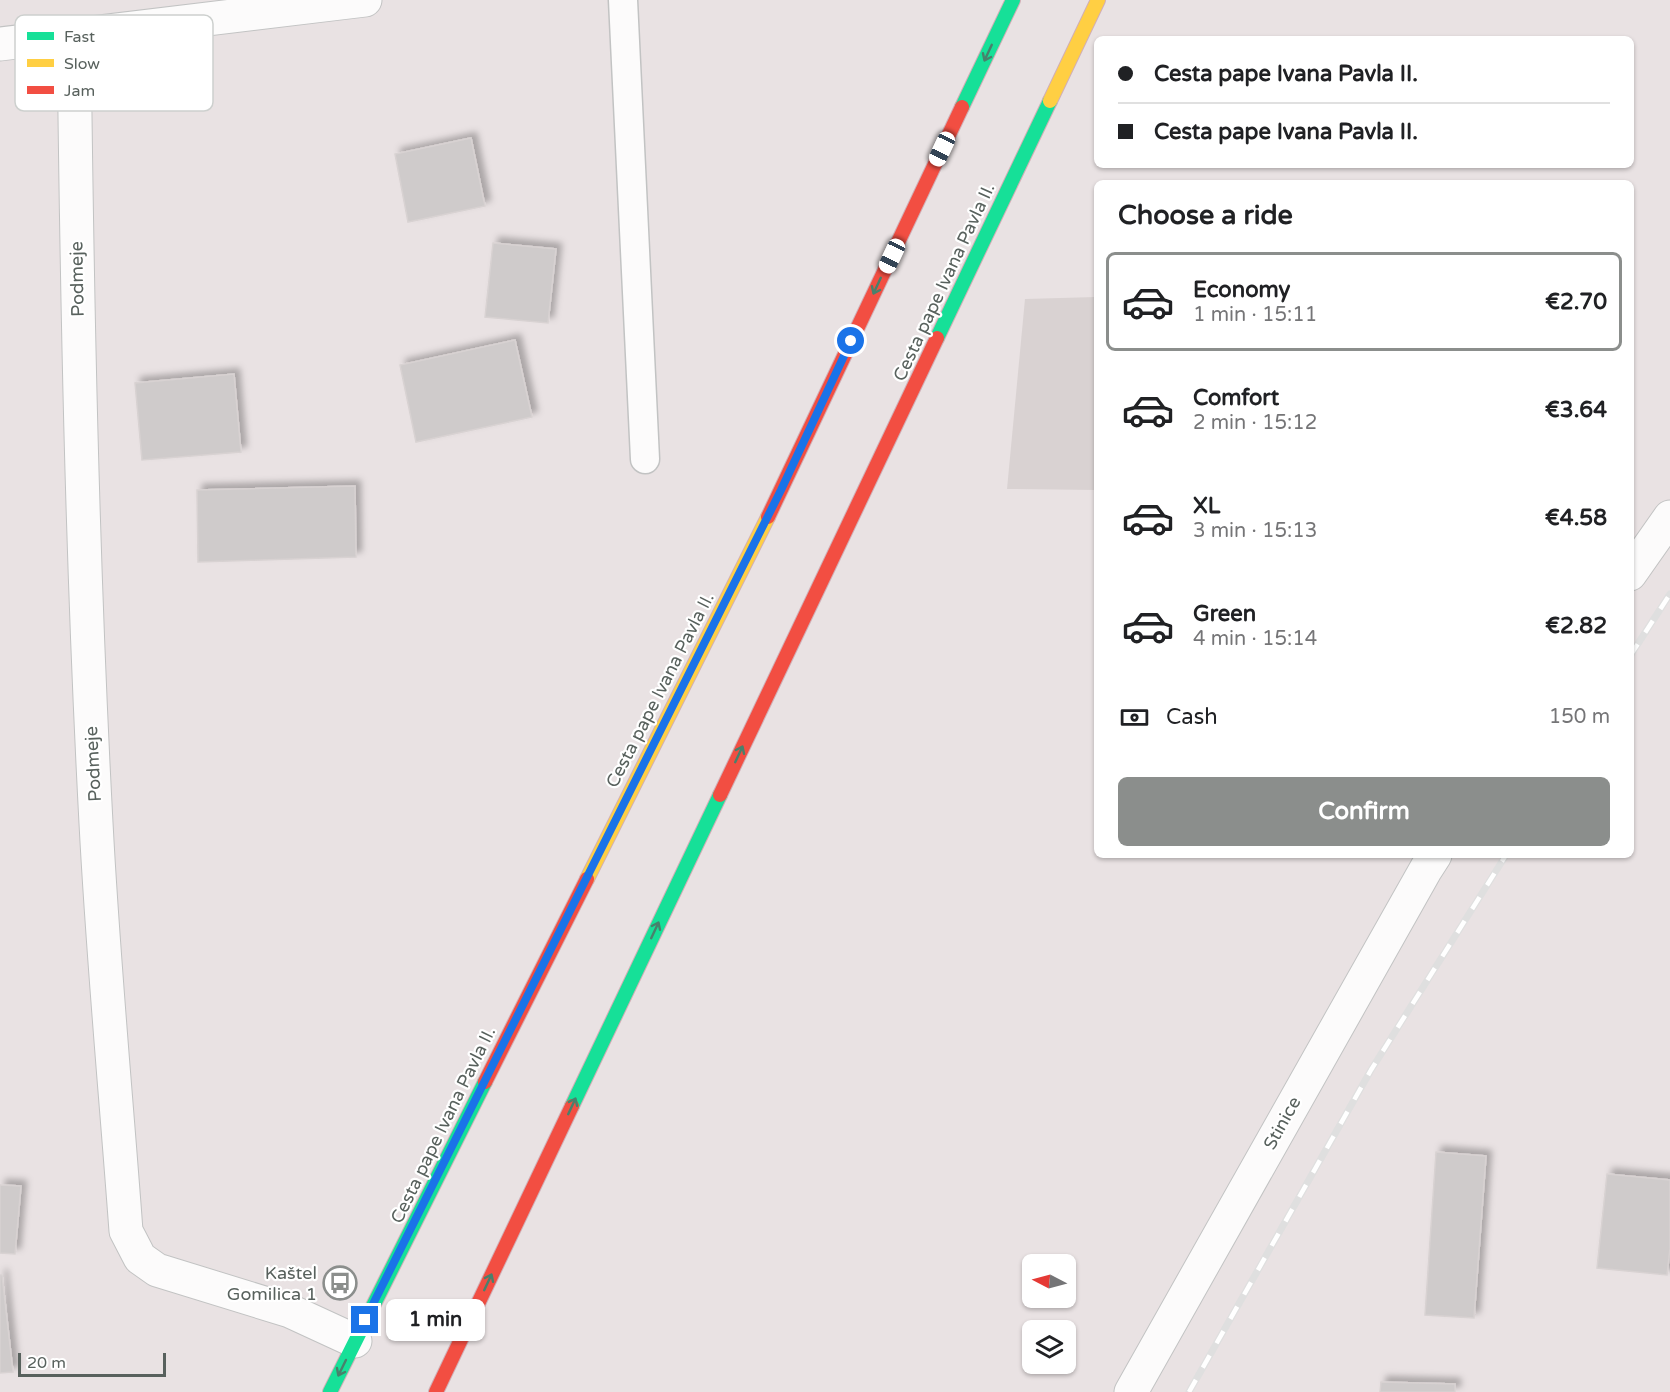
<!DOCTYPE html>
<meta charset="utf-8">
<style>
:root{--surface:#fff;--page:#f2f2f2;--text:#202124;--muted:#757577;--line:#e0e0e0;--accent:#8b8e8c}
body{margin:0;font-family:"Varela Round",sans-serif;background:var(--page);color:var(--text);height:100vh;display:flex;flex-direction:column;font-size:22px;white-space:nowrap}
*{box-sizing:border-box;margin:0}
p{font-size:20px;color:var(--muted)}
.icon{flex:none;width:33px;height:33px;fill:none;stroke:currentColor;stroke-width:2;stroke-linecap:round;stroke-linejoin:round}
.map{position:relative;flex:1;overflow:hidden}
.drawer{position:absolute;left:1094px;top:180px;width:540px;height:678px;display:flex;flex-direction:column;background:var(--surface);border-radius:9px;box-shadow:0 2px 4px #0004}
.drawer>*{flex:none}
.top-card{position:absolute;left:1094px;top:36px;width:540px;height:132px;border-radius:9px;box-shadow:0 2px 4px #0004;display:grid;align-content:center;height:132px;padding:0 24px;background:var(--surface)}
.needle{width:39px;rotate:276deg}
.buttons{position:absolute;left:1022px;top:1254px;display:grid;gap:12px}
.buttons a{display:grid;place-items:center;width:54px;height:54px;border-radius:9px;background:var(--surface);box-shadow:0 2px 4px #0004;font-size:30px}
.scale{position:absolute;left:18px;bottom:15px;width:148px;box-sizing:border-box;padding-left:6px;border:3px solid #58615d;border-top:0;font-size:16px;line-height:21px;white-space:nowrap;color:#58615d;-webkit-text-stroke:4px #fff;paint-order:stroke}
.end{position:absolute;width:27px;height:27px;margin:-14px;border:8px solid #1a73e8;background:#fff;box-shadow:0 0 0 3px #fff}
.from{border-radius:50%}
.bubble{position:absolute;height:42px;border-radius:9px;background:var(--surface);box-shadow:0 2px 4px #0004;font-size:20px;font-weight:700;line-height:42px;text-align:center}
.car{position:absolute;width:18px;height:36px;margin:-18px -9px;border-radius:8px;box-shadow:0 0 4px 2px #0007;background:linear-gradient(#fff 24%,#345 0 40%,#fff 0 76%,#345 0 86%,#fff 0)}
.top-card b{display:flex;align-items:center;gap:21px;height:57px;font-size:22px}
.top-card b+b{border-top:2px solid var(--line)}
.top-card i{width:15px;height:15px;background:var(--text)}
ul{padding:0;list-style:none}
li{display:flex;align-items:center;gap:18px;height:99px;margin:0 12px 9px;padding:0 12px;border:3px solid transparent;border-radius:9px}
li div{flex:1}
li b{display:block;font-size:22px}
li em{font-style:normal;font-weight:700}
li.selected{border-color:var(--accent)}
li>.icon{width:54px;height:54px;stroke-width:1.5}
h2{padding:0 24px;font-size:27px;line-height:72px}
.pay{display:flex;align-items:center;gap:15px;height:66px;padding:0 24px;font-size:22px}
.pay p{margin-inline-start:auto}
.cta{display:flex;gap:12px;margin-top:auto;padding:12px 24px}
.cta a{flex:1;height:69px;border-radius:9px;background:var(--accent);color:#fff;font-size:24px;font-weight:700;line-height:69px;text-align:center}
.map>svg:first-child{display:block}
.industrial{fill:#d9d2d2}
.building{fill:#cfcbcb;stroke:#d8d2d2;stroke-width:1.5;filter:url(#shadow)}
.lines{fill:none;stroke-linecap:round;stroke-linejoin:round}
.lane-casing{stroke:#c2c3c3;stroke-width:31}
.street-casing{stroke:#c2c3c3;stroke-width:35}
.fast-casing{stroke:#d1afb6;stroke-width:16}
.slow-casing{stroke:#d1afb6;stroke-width:16}
.jam-casing{stroke:#d1afb6;stroke-width:16}
.lane{stroke:#fcfbfb;stroke-width:28}
.street{stroke:#fcfbfb;stroke-width:33}
.fast{stroke:#16e098;stroke-width:14}
.slow{stroke:#ffcf43;stroke-width:14}
.jam{stroke:#f24e42;stroke-width:14}
.rail-casing{stroke:#dfdfdf;stroke-width:7}
.rail{stroke:#fff;stroke-width:4.5;stroke-dasharray:14;stroke-linecap:butt}
.oneway{stroke:#48816c}
.route{stroke:#1a73e8;stroke-width:8}
.labels{text-anchor:middle;dominant-baseline:central;stroke-width:4.5;stroke-linejoin:round;paint-order:stroke}
.street-label{font-size:18px;fill:#58615d;stroke:#fff}
.poi-label{font-size:18px;fill:#58615d;stroke:#fff;text-anchor:end}
.key{fill:#fff;stroke:#cdd0ce;stroke-width:1.5}
.key-label{font-size:16px;fill:#58615d}
</style>
<div class="map">
<svg width="1670" height="1392" viewBox="0 0 1670 1392">
<defs>
<filter id="shadow"><feDropShadow dx="5.5" dy="-5.5" stdDeviation="3" flood-color="#0004"/></filter>
</defs>
<rect width="100%" height="100%" fill="#e9e2e3"/>
<path class="industrial" d="M1096,297V490L1007,489L1025,299Z"/>
<path class="building" d="M471,138L485,206L408,222L395,154Z
M493,243L556,249L548,323L485,317Z
M515,340L532,417L416,442L400,365Z
M234,374L241,452L142,460L135,383Z
M355,486L356,557L198,562L197,490Z
M1436,1152L1486,1156L1474,1318L1425,1315Z
M1607,1174L1670,1180V1248L1667,1275L1597,1268Z
M0,1185L21,1186L15,1254L0,1253Z
M0,1275H2L13,1372L0,1373Z
M1381,1382L1455,1384V1392H1380Z"/>
<g class="lines">
<defs>
<path id="lane" d="M623,0L645,459"/>
<path id="street" d="M74,35C77,298 82,560 96,823C103,959 116,1095 126,1231L140,1258L157,1270L290,1311L355,1341
M0,44L365,0
M1630,574L1670,517
M1131,1392L1426,869L1435,855"/>
<path id="fast" d="M962,107L1013,0
M937,338L1050,101
M572,1106L720,795
M330,1392L485,1082"/>
<path id="slow" d="M1050,101L1098,0
M587,879L768,517"/>
<path id="jam" d="M768,517L962,107
M720,795L937,338
M485,1082L587,879
M436,1392L572,1106"/>
</defs>
<use href="#lane" class="lane-casing"/>
<use href="#street" class="street-casing"/>
<use href="#fast" class="fast-casing"/>
<use href="#slow" class="slow-casing"/>
<use href="#jam" class="jam-casing"/>
<use href="#lane" class="lane"/>
<use href="#street" class="street"/>
<use href="#fast" class="fast"/>
<use href="#slow" class="slow"/>
<use href="#jam" class="jam"/>
<defs>
<path id="rail" d="M1630,656L1670,594
M1189,1392L1371,1070L1506,855"/>
</defs>
<use href="#rail" class="rail-casing"/>
<use href="#rail" class="rail"/>
</g>
<defs><path id="oneway-shaft" d="M-6 0H5M1.5-3L5.5 0L1.5 3" fill="none" stroke-width="1.6" stroke-linecap="round" stroke-linejoin="round" transform="scale(1.5)"/></defs>
<g class="oneway">
<use href="#oneway-shaft" transform="translate(988 53) rotate(115)"/>
<use href="#oneway-shaft" transform="translate(877 286) rotate(115)"/>
<use href="#oneway-shaft" transform="translate(739 754) rotate(-65)"/>
<use href="#oneway-shaft" transform="translate(655 930) rotate(-65)"/>
<use href="#oneway-shaft" transform="translate(572 1106) rotate(-65)"/>
<use href="#oneway-shaft" transform="translate(488 1282) rotate(-65)"/>
<use href="#oneway-shaft" transform="translate(342 1368) rotate(116)"/>
</g>
<g class="lines">
<path class="route" d="M365,1320L781,490L851,341"/>
</g>
<defs>
<symbol id="bus-ring" viewBox="-11 -11 22 22"><circle r="9.5" fill="#fff" stroke="#8b8e8c" stroke-width="1.5"/><path d="M-5-6H5V4H4V6H2V4H-2V6H-4V4H-5ZM-3.5-4V0h7V-4ZM-3.5 1.2v1.5H-2V1.2ZM2 1.2v1.5H3.5V1.2Z" fill="#8b8e8c"/></symbol>
</defs>
<g fill-rule="evenodd">
<use href="#bus-ring" x="321" y="1264" width="38" height="38"/>
</g>
<g class="labels">
<g class="street-label">
<text transform="translate(77 279) rotate(-91)">Podmeje</text>
<text transform="translate(944 282) rotate(-65)">Cesta pape Ivana Pavla II.</text>
<text transform="translate(660 690) rotate(-63)">Cesta pape Ivana Pavla II.</text>
<text transform="translate(93 764) rotate(-93)">Podmeje</text>
<text transform="translate(1282 1123) rotate(-61)">Stinice</text>
<text transform="translate(443 1125) rotate(-64)">Cesta pape Ivana Pavla II.</text>
</g>
<g class="poi-label">
<text x="317" y="1273">Kaštel<tspan x="317" dy="21">Gomilica 1</tspan></text>
</g>
</g>
<rect x="15" y="15" width="198" height="96" rx="9" class="key"/>
<rect x="27" y="32" width="27" height="8" fill="#16e098"/>
<rect x="27" y="59" width="27" height="8" fill="#ffcf43"/>
<rect x="27" y="86" width="27" height="8" fill="#f24e42"/>
<g class="key-label">
<text x="64" y="42">Fast</text>
<text x="64" y="69">Slow</text>
<text x="64" y="96">Jam</text>
</g>
</svg>
<div class="buttons">
<a><svg class="needle" viewBox="-14 -14 28 28"><path d="M0-13l5 13h-10z" fill="#e53935"/><path d="M0 13l5-13h-10z" fill="#757577"/></svg></a>
<a><svg class="icon" aria-label="layers" viewBox="0 0 24 24"><path d="M12 4l9 5-9 5-9-5zM3 14l9 5 9-5"/></svg></a>
</div>
<div class="scale">20 m</div>
<i class="end from" style="left:851px;top:341px"></i>
<i class="end" style="left:365px;top:1320px"></i>
<div class="bubble" style="left:386px;top:1299px;width:99px">1 min</div>
<i class="car" style="left:942px;top:149px;rotate:205deg"></i>
<i class="car" style="left:892px;top:256px;rotate:205deg"></i>
<div class="top-card">
<b><i class="from"></i>Cesta pape Ivana Pavla II.</b>
<b><i></i>Cesta pape Ivana Pavla II.</b>
</div>
<section class="drawer">
<h2>Choose a ride</h2>
<ul>
<li class="selected"><svg class="icon" aria-label="car" viewBox="0 0 24 24"><path d="M5 17H2v-5l4-1 3-4h7l3 4 3 1v5h-3M9 17h6M6 11h13"/><circle cx="7" cy="17" r="2"/><circle cx="17" cy="17" r="2"/></svg><div><b>Economy</b><p>1 min · 15:11</p></div><em>€2.70</em></li>
<li><svg class="icon" aria-label="car" viewBox="0 0 24 24"><path d="M5 17H2v-5l4-1 3-4h7l3 4 3 1v5h-3M9 17h6M6 11h13"/><circle cx="7" cy="17" r="2"/><circle cx="17" cy="17" r="2"/></svg><div><b>Comfort</b><p>2 min · 15:12</p></div><em>€3.64</em></li>
<li><svg class="icon" aria-label="car" viewBox="0 0 24 24"><path d="M5 17H2v-5l4-1 3-4h7l3 4 3 1v5h-3M9 17h6M6 11h13"/><circle cx="7" cy="17" r="2"/><circle cx="17" cy="17" r="2"/></svg><div><b>XL</b><p>3 min · 15:13</p></div><em>€4.58</em></li>
<li><svg class="icon" aria-label="car" viewBox="0 0 24 24"><path d="M5 17H2v-5l4-1 3-4h7l3 4 3 1v5h-3M9 17h6M6 11h13"/><circle cx="7" cy="17" r="2"/><circle cx="17" cy="17" r="2"/></svg><div><b>Green</b><p>4 min · 15:14</p></div><em>€2.82</em></li>
</ul>
<div class="pay"><svg class="icon" aria-label="cash" viewBox="0 0 24 24"><path d="M3 7h18v10H3z"/><circle cx="12" cy="12" r="2"/></svg>Cash<p>150 m</p></div>
<div class="cta"><a>Confirm</a></div>
</section>
</div>
